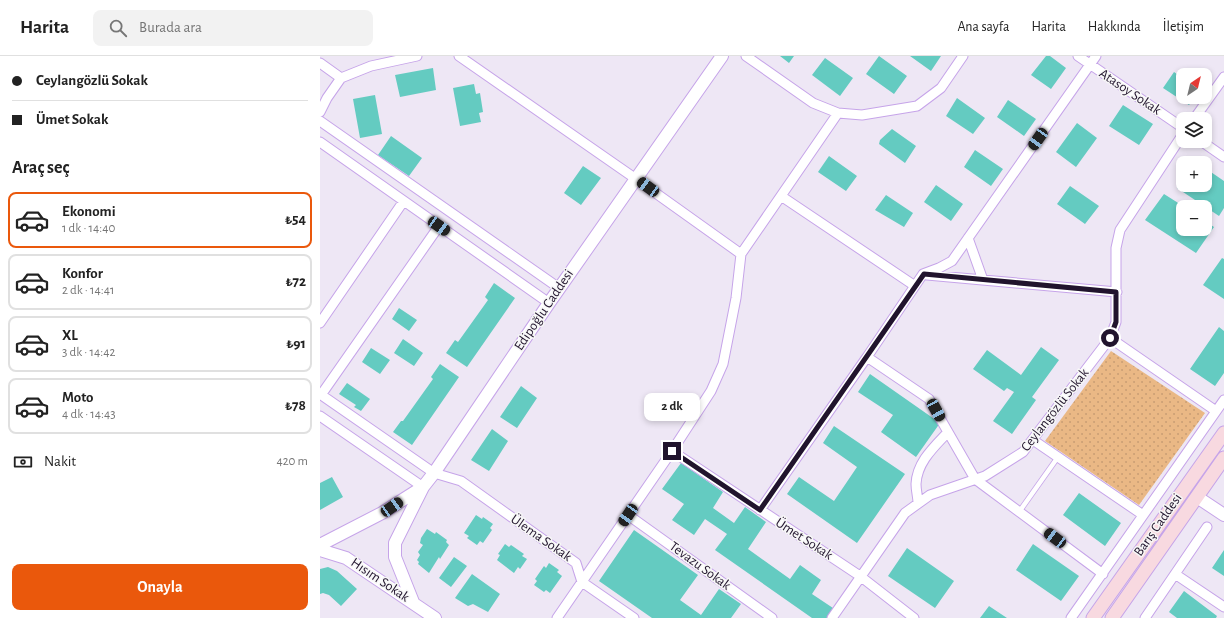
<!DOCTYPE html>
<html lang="tr">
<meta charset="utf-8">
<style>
:root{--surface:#fff;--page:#f2f2f2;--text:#222;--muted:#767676;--line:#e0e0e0;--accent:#ea580c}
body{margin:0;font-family:"Alegreya Sans",sans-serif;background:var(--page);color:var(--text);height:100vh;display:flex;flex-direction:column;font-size:15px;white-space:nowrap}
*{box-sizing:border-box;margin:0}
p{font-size:13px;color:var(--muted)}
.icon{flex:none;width:22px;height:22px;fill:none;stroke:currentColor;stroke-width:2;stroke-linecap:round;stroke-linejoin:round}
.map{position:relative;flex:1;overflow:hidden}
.sheet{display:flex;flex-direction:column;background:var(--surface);width:320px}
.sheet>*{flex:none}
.guide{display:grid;align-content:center;height:88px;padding:0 12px;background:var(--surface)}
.needle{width:26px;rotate:35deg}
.fabs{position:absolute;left:856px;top:12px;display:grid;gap:8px}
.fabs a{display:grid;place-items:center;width:36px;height:36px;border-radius:8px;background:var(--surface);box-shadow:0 2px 6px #0003;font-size:20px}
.end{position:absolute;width:18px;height:18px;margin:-9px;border:5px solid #21142d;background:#fff;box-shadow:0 0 0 2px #fff}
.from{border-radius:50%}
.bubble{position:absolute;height:28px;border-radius:8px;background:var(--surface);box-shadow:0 2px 6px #0003;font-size:13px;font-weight:700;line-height:28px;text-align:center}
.car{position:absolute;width:12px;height:24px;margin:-12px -6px;border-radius:5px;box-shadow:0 0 3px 1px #0007;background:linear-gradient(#222 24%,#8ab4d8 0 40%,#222 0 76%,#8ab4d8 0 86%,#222 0)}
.guide b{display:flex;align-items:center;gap:14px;height:38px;font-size:15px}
.guide b+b{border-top:1px solid var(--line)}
.guide i{width:10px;height:10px;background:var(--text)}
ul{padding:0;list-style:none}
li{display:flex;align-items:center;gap:12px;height:56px;margin:0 8px 6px;padding:0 4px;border:2px solid var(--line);border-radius:8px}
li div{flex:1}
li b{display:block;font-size:15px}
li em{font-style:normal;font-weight:700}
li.current{border-color:var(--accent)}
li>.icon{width:36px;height:36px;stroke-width:1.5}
h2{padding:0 12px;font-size:18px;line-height:48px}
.pay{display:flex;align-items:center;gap:10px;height:44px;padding:0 12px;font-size:15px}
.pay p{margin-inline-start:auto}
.button{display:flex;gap:8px;margin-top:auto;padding:8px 12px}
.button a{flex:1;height:46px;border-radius:8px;background:var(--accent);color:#fff;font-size:16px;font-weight:700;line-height:46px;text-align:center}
header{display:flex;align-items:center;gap:24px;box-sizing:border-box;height:56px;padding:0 20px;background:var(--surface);border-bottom:1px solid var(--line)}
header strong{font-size:19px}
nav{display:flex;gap:22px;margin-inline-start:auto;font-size:14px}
.search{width:280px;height:36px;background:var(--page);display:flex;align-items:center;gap:10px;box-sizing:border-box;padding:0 14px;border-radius:8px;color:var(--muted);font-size:15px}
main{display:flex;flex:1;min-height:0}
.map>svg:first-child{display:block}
.park{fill:url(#park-dots)}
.building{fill:#64cbc1}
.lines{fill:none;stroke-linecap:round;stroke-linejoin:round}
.service-casing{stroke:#c6a4e9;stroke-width:6}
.minor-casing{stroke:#c6a4e9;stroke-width:11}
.tertiary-casing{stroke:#c6a4e9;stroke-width:14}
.secondary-casing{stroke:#c6a4e9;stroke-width:15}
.service{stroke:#fff;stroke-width:4.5}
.minor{stroke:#fff;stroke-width:9}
.tertiary{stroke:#fff;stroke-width:12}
.secondary{stroke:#f8d9e0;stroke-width:13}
.route{stroke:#21142d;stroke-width:5}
.labels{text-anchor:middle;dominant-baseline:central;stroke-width:3;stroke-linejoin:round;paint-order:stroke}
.street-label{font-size:14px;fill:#21142d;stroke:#f7f7f7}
</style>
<header>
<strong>Harita</strong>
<div class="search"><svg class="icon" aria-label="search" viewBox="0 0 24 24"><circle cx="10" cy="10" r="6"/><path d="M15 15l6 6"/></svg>Burada ara</div>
<nav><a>Ana sayfa</a><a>Harita</a><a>Hakkında</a><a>İletişim</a></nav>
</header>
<main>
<section class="sheet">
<div class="guide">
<b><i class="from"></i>Ceylangözlü Sokak</b>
<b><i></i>Ümet Sokak</b>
</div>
<h2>Araç seç</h2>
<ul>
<li class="current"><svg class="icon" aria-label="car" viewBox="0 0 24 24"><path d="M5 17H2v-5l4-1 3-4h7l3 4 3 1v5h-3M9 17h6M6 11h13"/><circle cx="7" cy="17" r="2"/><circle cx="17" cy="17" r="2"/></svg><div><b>Ekonomi</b><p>1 dk · 14:40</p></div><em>₺54</em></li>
<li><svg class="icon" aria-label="car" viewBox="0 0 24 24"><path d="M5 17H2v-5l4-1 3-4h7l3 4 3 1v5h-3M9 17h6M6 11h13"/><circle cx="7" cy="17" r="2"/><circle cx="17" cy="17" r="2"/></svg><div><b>Konfor</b><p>2 dk · 14:41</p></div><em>₺72</em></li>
<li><svg class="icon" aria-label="car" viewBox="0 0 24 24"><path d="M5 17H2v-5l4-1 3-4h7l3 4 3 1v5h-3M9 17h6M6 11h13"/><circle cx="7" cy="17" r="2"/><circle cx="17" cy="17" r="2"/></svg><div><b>XL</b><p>3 dk · 14:42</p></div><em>₺91</em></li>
<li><svg class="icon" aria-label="car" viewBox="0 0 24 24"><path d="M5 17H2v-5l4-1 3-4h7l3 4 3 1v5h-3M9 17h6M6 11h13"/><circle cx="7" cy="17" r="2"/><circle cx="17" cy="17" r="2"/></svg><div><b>Moto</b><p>4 dk · 14:43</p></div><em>₺78</em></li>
</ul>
<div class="pay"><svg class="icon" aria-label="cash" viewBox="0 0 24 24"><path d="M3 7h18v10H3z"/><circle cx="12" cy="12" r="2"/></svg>Nakit<p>420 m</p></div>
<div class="button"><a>Onayla</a></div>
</section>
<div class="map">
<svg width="904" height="562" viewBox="0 0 904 562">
<defs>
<pattern id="park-dots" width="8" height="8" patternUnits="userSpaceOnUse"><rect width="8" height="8" fill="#eab885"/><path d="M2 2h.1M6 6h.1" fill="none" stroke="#c89d73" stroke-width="1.8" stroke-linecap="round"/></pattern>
</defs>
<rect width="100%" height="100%" fill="#eee7f5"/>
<path class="park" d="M791,295L885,357L819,449L725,385Z"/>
<path class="building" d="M460,0H474L469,7Z
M559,0L587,20L574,38L546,18Z
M590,0H621L611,15Z
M726,0H730L746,12L731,33L711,19Z
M505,2L533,22L520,40L492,19Z
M113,12L116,34L80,41L75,19Z
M854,16L863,22V41H875L869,49L843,32Z
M154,28L156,38L160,37L163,56L159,57L161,66L140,70L133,32Z
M55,39L62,78L40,82L33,43Z
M637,42L665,62L653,78L626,60Z
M688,44L716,63L704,80L677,61Z
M803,49L833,68L819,89L789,70Z
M757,67L777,82L756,111L736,96Z
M572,73L596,90L585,107L559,88L560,84Z
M71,80L102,102L89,120L58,99Z
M655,94L683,113L671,130L644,111Z
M509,100L537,120L526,135L498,116Z
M263,110L281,122L261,149L244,137Z
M885,112L904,125V152L899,160L857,132L863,124V129H885Z
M616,129L643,148L631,165L604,146Z
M750,130L779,150L765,168L737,148Z
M844,138L863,150V173H885V165L894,171L876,197L825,164Z
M566,139L593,157L584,171L555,154Z
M902,202L904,203V243L883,229Z
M174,227L195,242L147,311L126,297L135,284L138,286L168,244L165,241Z
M79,252L97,264L89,275L72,263Z
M899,271L904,275V317L895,330L870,313Z
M83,283L103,297L94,310L74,297Z
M721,291L739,304L712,341L716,344L692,378L673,365L694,336L687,332L684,335L653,313L667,294L701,319Z
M51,292L70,304L60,318L42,306Z
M120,308L139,321L92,389L73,376L81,365H83L113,323L111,321Z
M550,318L620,367L596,401L561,376L573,359L538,336Z
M27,327L50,343L41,355L34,351L36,349L19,338Z
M201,330L217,342L197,372L180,361Z
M514,370L585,418L537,487L467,438L479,421L514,445L537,411L503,387Z
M172,373L188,385L169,415L151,404Z
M361,407L403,436L393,452L414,467L425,451L446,466L428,493L470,523L480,509L501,524L492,538L513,552L507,562H492L395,494L407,478L385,463L374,479L352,464L364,448L342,433Z
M12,421L23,441L0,454V427Z
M759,437L801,467L785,490L743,459Z
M156,459L162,463L163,461L173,468L170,472L172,474L163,487L160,485L157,489L147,482L149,480L144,477Z
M107,473L115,478L116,476L127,484L126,486L129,489L120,503L119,501L109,517L98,508L99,506L97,504L100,499L98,496L103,489L100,487L101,482Z
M314,474L378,519L360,544L381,559L399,533L421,548L411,562H332L279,525Z
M185,488L189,491L191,489L204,498L202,500L207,503L200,513L198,511L194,517L177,504L180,499L178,498Z
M713,488L759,520L741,545L696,514Z
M587,492L634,525L615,552L568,520Z
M904,494V520L892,512Z
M134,501L147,510L131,531L119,522Z
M229,507L239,514L237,516L242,520L230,537L226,534L224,536L214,529L217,525L215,523L224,510L226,512Z
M8,511L17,515L37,533L21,550L9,539L3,537L0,538V513Z
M152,518L180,538L168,556L153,548L148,550L135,542Z
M864,535L897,560L896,562H857L849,556Z
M669,550L687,562H660Z"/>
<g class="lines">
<defs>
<path id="service" d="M699,456L738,401"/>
<path id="minor" d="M139,0L316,123L421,198
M426,0L493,47L518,57L542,59L597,50L621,32L643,0
M758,0L863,72
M0,7L21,22
M0,56L7,42L21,22L51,10L97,0
M874,63L904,21
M0,65L239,232
M881,85L904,101
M0,86L229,247
M461,140L595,230
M648,182L663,224
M607,219L797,236
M0,267L83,146
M790,282L896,355
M547,301L603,218L619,212L632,205L776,0
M0,338L114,417L141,425L256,507L262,526L314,562
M1,339L119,170
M0,360L103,431
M713,384L823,459
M352,395L540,520L594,562
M598,447C598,441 596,435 596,428C597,406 614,391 628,376
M440,454L547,301L609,343L655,423L783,518
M308,459L452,562
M855,518L904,551
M237,562L352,395L391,335L403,308L416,242L421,198L518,57
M512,562L585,457L610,439L665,420L703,396L790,282L796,266V192L800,174L863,78
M751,562L904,344
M825,562L887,471"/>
<path id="tertiary" d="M877,441L904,459
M0,489L62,457L103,431L114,417L229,247L402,0
M0,494L26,502L115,562
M93,546L75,501V487L103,431"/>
<path id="secondary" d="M773,562L904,377
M792,562L904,402"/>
</defs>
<use href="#service" class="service-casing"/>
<use href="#minor" class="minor-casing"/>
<use href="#tertiary" class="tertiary-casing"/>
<use href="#secondary" class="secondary-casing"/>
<use href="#service" class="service"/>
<use href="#minor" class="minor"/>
<use href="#tertiary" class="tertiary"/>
<use href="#secondary" class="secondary"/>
</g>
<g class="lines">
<path class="route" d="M352,395L440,454L604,218L796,236V266L790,282"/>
</g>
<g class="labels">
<g class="street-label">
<text transform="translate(810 36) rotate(34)">Atasoy Sokak</text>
<text transform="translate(224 254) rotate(-56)">Edipoğlu Caddesi</text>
<text transform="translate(735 354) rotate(-52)">Ceylangözlü Sokak</text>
<text transform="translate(838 469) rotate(-55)">Barış Caddesi</text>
<text transform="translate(221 482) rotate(35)">Ülema Sokak</text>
<text transform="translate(484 483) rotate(33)">Ümet Sokak</text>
<text transform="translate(380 510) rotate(36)">Tevazu Sokak</text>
<text transform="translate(60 524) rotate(34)">Hısım Sokak</text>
</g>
</g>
</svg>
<div class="fabs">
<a><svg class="needle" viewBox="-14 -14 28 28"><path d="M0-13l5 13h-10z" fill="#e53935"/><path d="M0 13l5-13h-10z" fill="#767676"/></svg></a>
<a><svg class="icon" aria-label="layers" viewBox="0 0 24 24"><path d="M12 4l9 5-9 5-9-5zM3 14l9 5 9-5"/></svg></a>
<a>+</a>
<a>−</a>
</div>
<i class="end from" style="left:790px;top:282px"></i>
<i class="end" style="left:352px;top:395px"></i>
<div class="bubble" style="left:324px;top:337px;width:56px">2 dk</div>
<i class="car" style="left:718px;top:83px;rotate:215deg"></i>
<i class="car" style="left:328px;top:131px;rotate:306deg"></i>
<i class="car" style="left:119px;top:170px;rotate:125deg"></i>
<i class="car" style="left:616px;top:354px;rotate:151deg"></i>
<i class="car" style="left:72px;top:451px;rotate:56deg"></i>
<i class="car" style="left:308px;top:459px;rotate:214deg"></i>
<i class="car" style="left:735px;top:482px;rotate:307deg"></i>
</div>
</main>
